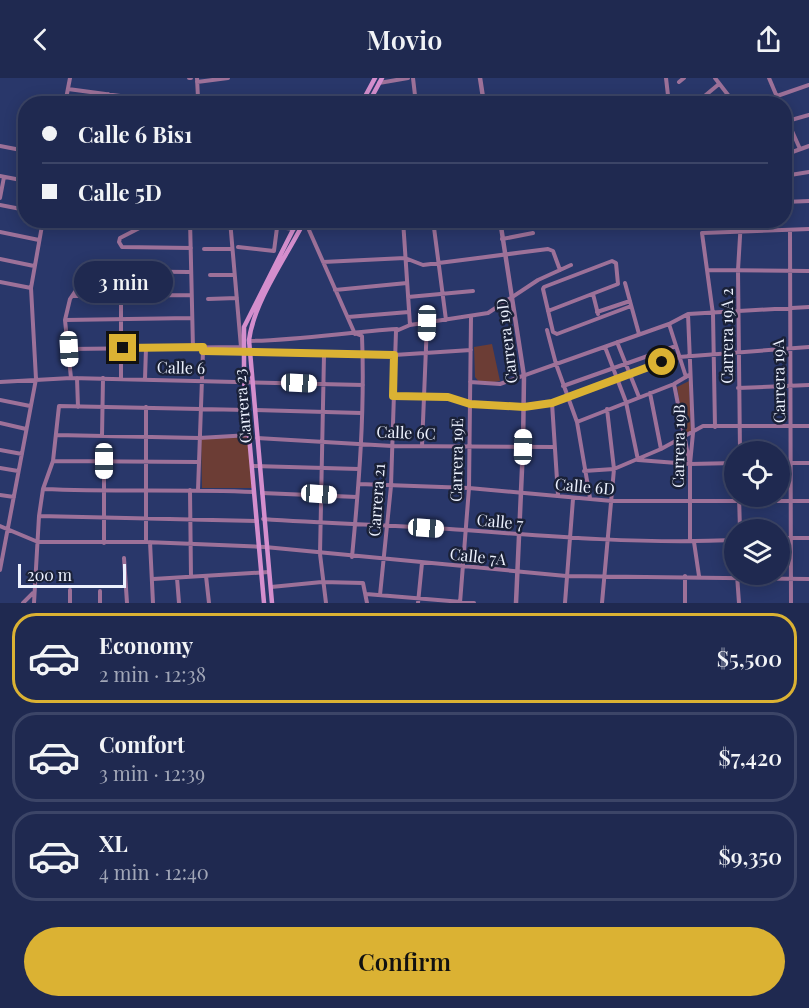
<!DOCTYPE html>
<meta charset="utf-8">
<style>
:root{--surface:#1f2950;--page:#2c355a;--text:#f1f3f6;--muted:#a1a6b7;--line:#3c4567;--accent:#dbb233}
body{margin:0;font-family:"Playfair Display",serif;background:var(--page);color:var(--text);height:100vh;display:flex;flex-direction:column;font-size:22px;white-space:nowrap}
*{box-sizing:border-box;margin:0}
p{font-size:20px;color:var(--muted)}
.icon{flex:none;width:33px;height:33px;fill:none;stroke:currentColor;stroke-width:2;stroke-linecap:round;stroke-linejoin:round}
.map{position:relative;height:525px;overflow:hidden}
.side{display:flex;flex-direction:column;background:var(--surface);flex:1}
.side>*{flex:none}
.hud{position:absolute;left:18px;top:18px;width:774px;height:132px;border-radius:24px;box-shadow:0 3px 15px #0003,0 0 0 2px var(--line);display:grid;align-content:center;height:132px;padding:0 24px;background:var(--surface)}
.fabs{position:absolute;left:724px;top:363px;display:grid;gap:12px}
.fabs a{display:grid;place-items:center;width:66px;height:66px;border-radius:50%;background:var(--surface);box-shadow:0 3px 15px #0003,0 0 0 2px var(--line);font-size:30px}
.scale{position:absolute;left:18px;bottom:15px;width:108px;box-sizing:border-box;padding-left:6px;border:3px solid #ecf1fe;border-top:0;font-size:16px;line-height:21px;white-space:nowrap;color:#ecf1fe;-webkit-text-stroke:4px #1a2138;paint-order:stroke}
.end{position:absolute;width:27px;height:27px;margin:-14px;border:8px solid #dbb233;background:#111;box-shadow:0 0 0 3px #111}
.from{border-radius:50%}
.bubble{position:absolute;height:42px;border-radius:21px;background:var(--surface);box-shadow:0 3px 15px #0003,0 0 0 2px var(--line);font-size:20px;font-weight:600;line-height:42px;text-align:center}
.car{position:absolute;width:18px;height:36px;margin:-18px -9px;border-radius:8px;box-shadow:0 0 4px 2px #0007;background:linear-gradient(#fff 24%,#345 0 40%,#fff 0 76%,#345 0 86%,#fff 0)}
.hud b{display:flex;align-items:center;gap:21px;height:57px;font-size:22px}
.hud b+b{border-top:2px solid var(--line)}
.hud i{width:15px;height:15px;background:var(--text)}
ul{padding:10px 0 0;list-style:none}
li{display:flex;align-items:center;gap:18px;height:90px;margin:0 12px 9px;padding:0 12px;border:3px solid var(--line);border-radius:24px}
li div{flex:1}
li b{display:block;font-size:22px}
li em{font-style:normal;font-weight:600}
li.on{border-color:var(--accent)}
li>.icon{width:54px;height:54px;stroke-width:1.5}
.button{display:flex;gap:12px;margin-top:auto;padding:12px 24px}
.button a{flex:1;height:69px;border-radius:36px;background:var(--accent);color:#111;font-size:24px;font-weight:600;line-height:69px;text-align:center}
header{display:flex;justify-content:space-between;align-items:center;height:78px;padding:0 24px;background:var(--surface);font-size:27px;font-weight:600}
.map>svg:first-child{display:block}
.green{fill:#6c3d35}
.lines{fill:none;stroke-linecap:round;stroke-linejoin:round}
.minor{stroke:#9d7199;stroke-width:4}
.tertiary{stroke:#9d7199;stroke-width:4.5}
.secondary{stroke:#d48ecd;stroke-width:4.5}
.route{stroke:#dbb233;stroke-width:8}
.labels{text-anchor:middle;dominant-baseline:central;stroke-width:5;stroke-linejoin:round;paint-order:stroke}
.street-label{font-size:16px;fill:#ecf1fe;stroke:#1a2138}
</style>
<header><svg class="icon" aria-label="back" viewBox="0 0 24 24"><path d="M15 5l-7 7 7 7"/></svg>Movio<svg class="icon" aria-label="share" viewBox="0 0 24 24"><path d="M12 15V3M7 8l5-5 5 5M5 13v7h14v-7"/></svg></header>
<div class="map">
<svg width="809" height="525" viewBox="0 0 809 525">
<rect width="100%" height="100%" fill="#29376a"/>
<path class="green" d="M492,266L500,303L481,306L475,299L474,269Z
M689,303L691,354L685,357L677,309Z
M248,358L252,410H202L201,359Z"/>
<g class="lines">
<path class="minor" d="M189,0H191
M197,0L198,20
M413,0L416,26
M666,0L669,26
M715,0L735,26
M769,0L780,26
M197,4L228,0
M679,4L684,0
M379,5L408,0
M68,11L180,26
M777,18L809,7
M65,26L70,0
M108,26V16
M695,26L719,6
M784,35L800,71
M784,44L809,37
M0,68L26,73
M784,77L809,68
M0,98L26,103
M784,98L809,94
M0,120L4,99
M784,124L809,123
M0,127L26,132
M155,142L120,160L119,164L122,169L191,170
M190,142L193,270
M403,142L410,247
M433,142L446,242
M305,143L355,256
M155,144L190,146
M237,144L294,151
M434,144L441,142
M790,152L791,525
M0,154L39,162
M502,161L533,155
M238,169L274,173L278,142
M204,171H232
M0,181L34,188
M323,184L405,180L423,187L548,171L553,173L560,192
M708,192L809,193
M121,194V301
M210,197H234
M0,204L31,210
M625,205L639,256
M335,212L407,205
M593,216L598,236
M73,218L190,217
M408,219L473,213
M208,221L237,220
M548,233L618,206L616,185L612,183L544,209L543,211L553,254L557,256L631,228
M597,234L630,223
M688,236L693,355L690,386V463
M348,239L409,234
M65,242L191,240
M669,246L686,299
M547,252L556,286L577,344L590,420
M249,263C300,262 348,254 397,251
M617,264L639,319
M605,269L626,324L638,382L690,386L735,385
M69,271L241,269L230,142
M203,273L394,277L471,272
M324,277L320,476L326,525
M71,300L65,242L70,221L89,193L189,194
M77,300L78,329
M145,301L146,270
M0,304L71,300L363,307
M470,304L500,306L669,246L688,236L809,229
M674,306L689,382
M563,308L676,268
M738,310L809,307
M650,315L661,371
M393,318L448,319L469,326L524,329L552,325L679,279L809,269
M0,322L30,328
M552,325L558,417
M255,332L361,335
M577,344L674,306L689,297
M0,345L26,351
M715,349L713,236L702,155L809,151
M56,357L199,360L250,357
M102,358L103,300
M257,360L392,368L554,369
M422,368L427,245
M0,372L22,376
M740,374L738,192L741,142
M53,383L198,384
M780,385H809
M253,388L359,391
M0,390L18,393
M584,393L614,391L661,371L703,348H809
M359,406L469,410L612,423H809
M43,411C114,414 184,411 254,414
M190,412L191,499
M198,412L203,273
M262,415L357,419
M0,417L14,419
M739,418L740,452
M39,438L257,443
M263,441C331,446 398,447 465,452C555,459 645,466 735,462
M0,448L38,464H146L265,469L566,498L809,501
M780,460H809
M146,464V329
M150,464L153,525
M694,464L699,498
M104,465V383
M352,479C359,406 365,332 362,258L357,256
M124,480L127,525
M0,492L36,301L31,210L43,142
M737,497L739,525
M206,498L209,525
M177,500L179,525
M153,501L269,494
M271,509L322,504L363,505L367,525
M70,512V525
M100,513V525
M366,516L474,525
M380,517L391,408L396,253L410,247L488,235L538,202L571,187
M23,525L33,515
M34,525L39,438L43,411L53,383L59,328L247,332
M418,525L422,485
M460,525L469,410L471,239
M565,525L573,421
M602,525L614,391L607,331
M685,525V498"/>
<path class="tertiary" d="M480,0L484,26
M500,142L524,298L523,369L516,525"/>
<path class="secondary" d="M361,26L375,0
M368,26L382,0
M264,525L244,302V249L298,142
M272,525L249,262C254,223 287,178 305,142"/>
</g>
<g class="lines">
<path class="route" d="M123,270L203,269V273L394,277L393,318L448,319L470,326L524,329L552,325L662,284"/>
</g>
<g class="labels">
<g class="street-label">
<text transform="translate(726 258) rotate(-90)">Carrera 19A 2</text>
<text transform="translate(506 263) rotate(-97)">Carrera 19D</text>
<text transform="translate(181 289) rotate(1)">Calle 6</text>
<text transform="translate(778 303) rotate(-91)">Carrera 19A</text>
<text transform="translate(242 328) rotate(-95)">Carrera 23</text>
<text transform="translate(406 354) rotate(2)">Calle 6C</text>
<text transform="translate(678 368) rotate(-89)">Carrera 19B</text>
<text transform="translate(456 382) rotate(-89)">Carrera 19E</text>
<text transform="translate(585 408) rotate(5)">Calle 6D</text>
<text transform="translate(376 422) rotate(-86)">Carrera 21</text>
<text transform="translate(500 443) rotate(5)">Calle 7</text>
<text transform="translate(478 478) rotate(6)">Calle 7A</text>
</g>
</g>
</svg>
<div class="fabs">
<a><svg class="icon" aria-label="locate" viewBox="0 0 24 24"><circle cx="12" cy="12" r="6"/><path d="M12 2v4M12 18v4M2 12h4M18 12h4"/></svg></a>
<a><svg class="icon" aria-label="layers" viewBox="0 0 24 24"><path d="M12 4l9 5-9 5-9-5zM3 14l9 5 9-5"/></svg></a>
</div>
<div class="scale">200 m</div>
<i class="end from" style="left:662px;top:284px"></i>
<i class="end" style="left:123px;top:270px"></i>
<div class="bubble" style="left:74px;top:183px;width:99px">3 min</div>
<i class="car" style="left:427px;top:245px;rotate:181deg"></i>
<i class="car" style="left:69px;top:271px;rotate:177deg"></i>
<i class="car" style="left:299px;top:305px;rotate:93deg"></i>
<i class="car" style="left:523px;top:369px;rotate:1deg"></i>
<i class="car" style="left:104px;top:383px;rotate:180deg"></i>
<i class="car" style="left:319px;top:416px;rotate:94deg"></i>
<i class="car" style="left:426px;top:450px;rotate:94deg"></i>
<div class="hud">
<b><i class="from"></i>Calle 6 Bis1</b>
<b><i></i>Calle 5D</b>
</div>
</div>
<section class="side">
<ul>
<li class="on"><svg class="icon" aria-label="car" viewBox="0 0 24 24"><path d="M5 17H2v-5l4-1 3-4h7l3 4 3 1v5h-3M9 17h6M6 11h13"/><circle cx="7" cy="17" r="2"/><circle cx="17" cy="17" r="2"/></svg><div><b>Economy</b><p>2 min · 12:38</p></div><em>$5,500</em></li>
<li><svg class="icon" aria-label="car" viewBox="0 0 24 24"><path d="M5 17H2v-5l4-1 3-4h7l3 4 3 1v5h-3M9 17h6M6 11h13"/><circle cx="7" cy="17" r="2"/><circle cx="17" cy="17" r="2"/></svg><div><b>Comfort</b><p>3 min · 12:39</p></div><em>$7,420</em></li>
<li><svg class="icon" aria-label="car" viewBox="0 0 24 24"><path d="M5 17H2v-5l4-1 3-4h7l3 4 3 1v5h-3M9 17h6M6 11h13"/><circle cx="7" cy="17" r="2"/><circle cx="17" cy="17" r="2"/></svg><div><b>XL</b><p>4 min · 12:40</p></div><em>$9,350</em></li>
</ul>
<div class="button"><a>Confirm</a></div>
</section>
